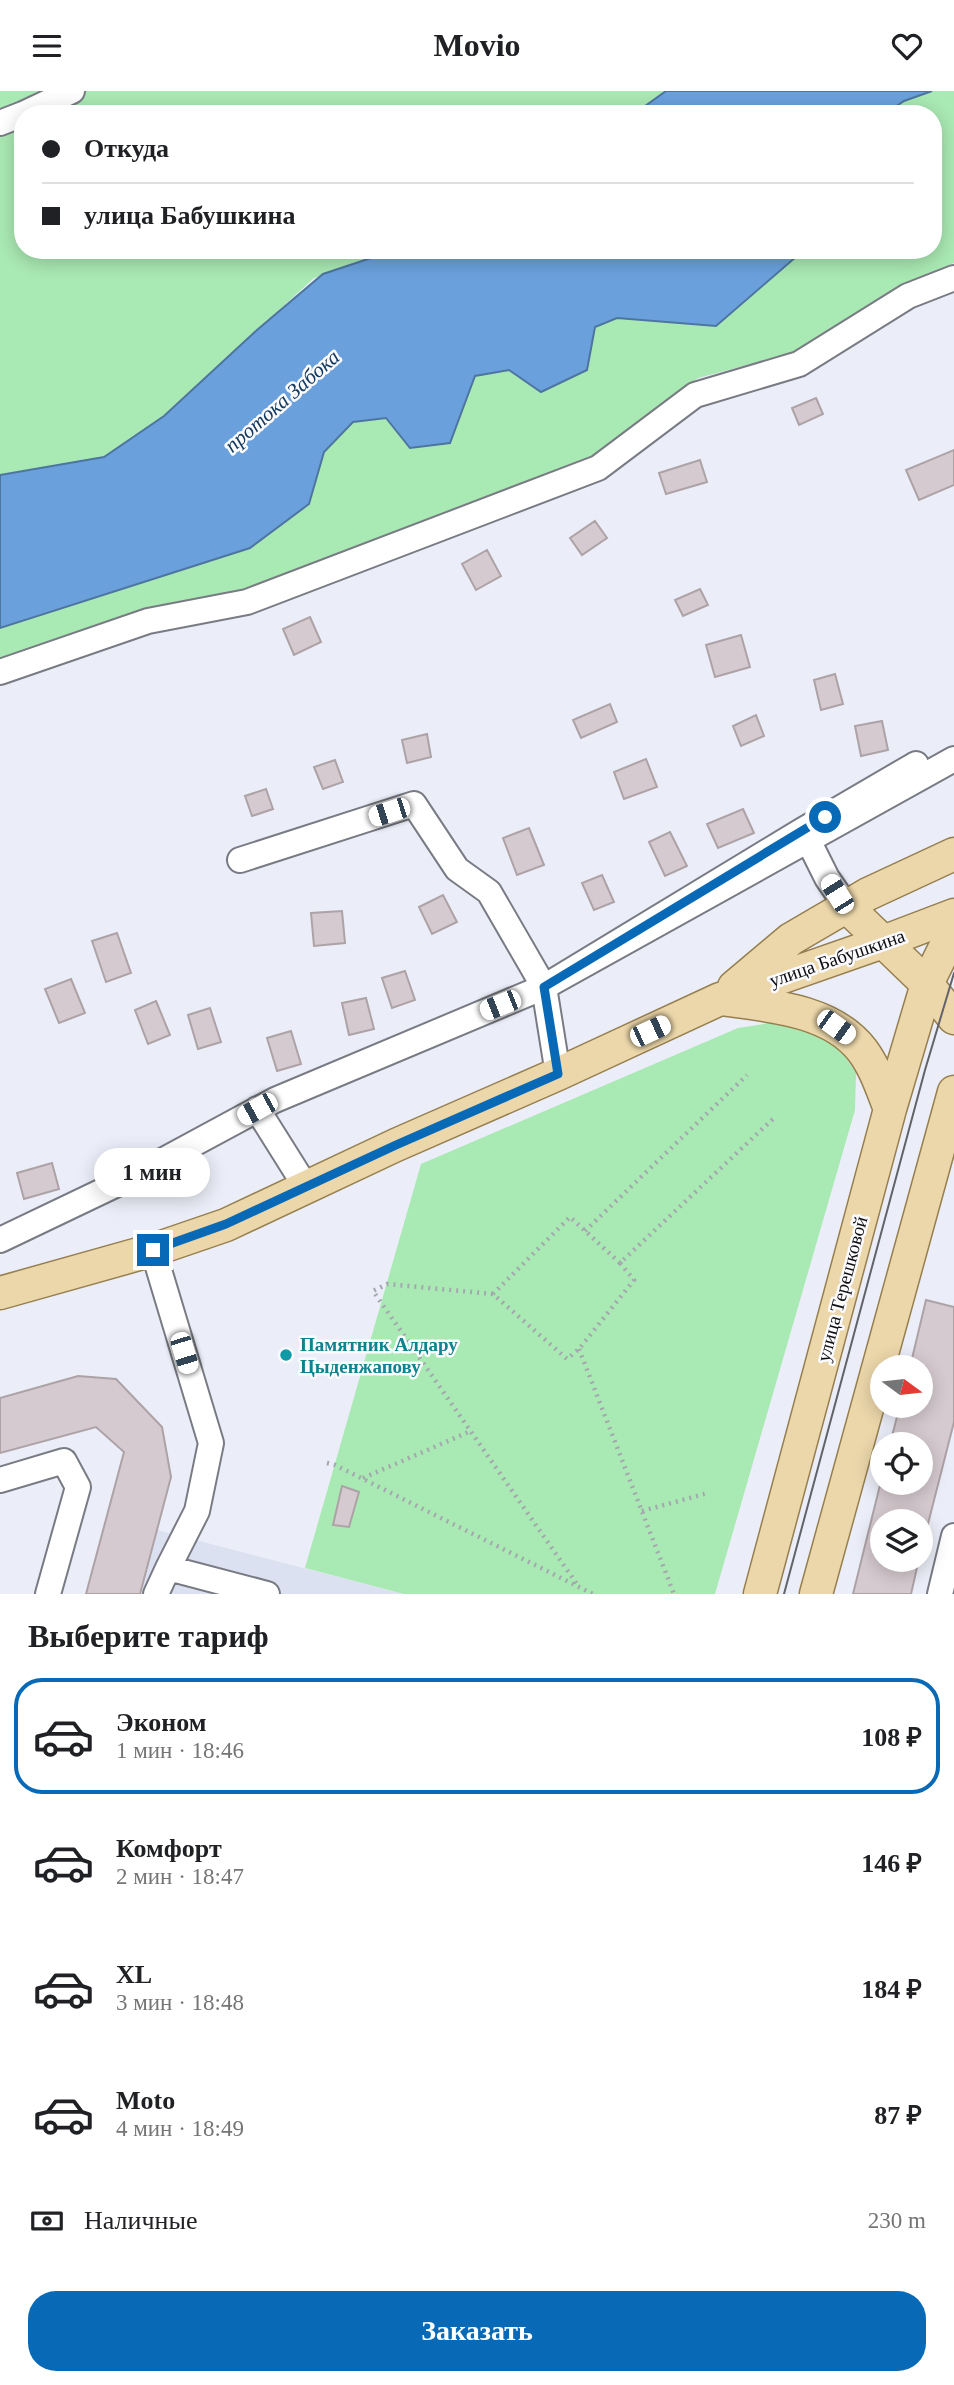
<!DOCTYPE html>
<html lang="ru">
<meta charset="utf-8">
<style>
:root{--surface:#fff;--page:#f2f2f2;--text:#202124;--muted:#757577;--line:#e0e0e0;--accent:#086ab7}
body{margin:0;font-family:"Times New Roman",serif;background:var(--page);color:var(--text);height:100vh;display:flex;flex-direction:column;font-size:26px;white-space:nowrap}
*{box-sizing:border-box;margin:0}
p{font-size:23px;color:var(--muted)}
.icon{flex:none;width:38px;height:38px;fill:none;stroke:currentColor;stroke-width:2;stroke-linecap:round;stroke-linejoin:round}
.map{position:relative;height:1503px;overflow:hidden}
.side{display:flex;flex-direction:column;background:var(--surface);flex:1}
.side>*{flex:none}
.banner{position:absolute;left:14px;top:14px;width:928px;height:154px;border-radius:28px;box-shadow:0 4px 18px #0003;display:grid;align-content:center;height:154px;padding:0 28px;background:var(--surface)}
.needle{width:46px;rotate:105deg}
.controls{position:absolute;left:870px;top:1264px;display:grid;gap:14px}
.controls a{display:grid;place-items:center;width:63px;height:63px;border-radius:50%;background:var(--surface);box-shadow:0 4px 18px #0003;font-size:35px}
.end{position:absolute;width:32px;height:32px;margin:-16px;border:9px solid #086ab7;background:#fff;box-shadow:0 0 0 4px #fff}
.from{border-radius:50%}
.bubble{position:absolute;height:49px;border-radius:24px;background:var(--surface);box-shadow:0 4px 18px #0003;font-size:23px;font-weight:700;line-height:49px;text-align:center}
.car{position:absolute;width:21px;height:42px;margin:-21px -10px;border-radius:9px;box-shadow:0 0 5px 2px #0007;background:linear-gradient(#fff 24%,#345 0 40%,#fff 0 76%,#345 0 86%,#fff 0)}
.banner b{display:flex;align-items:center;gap:24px;height:66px;font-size:26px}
.banner b+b{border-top:2px solid var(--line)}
.banner i{width:18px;height:18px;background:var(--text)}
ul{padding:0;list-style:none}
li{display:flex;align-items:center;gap:21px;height:116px;margin:0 14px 10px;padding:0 14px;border:4px solid transparent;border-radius:28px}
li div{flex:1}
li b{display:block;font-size:26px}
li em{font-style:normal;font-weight:700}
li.on{border-color:var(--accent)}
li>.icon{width:63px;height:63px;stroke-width:1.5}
h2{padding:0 28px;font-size:32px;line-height:84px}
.pay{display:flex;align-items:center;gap:18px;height:77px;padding:0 28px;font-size:26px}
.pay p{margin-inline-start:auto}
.button{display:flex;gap:14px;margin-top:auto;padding:14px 28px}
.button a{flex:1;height:80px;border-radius:28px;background:var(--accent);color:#fff;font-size:28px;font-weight:700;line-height:80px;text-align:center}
header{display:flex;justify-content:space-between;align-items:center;height:91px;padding:0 28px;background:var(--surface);font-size:32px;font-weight:700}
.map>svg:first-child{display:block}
.built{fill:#dce1f1}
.green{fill:#a9e9b3}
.water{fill:#6aa1dd;stroke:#4e75a0;stroke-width:2}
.building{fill:#d5cacf;stroke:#ada2a6;stroke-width:2}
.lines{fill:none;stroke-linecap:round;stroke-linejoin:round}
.minor-casing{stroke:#797b84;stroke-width:28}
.major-casing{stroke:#967f4f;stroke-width:35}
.path{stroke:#a5a7af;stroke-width:4.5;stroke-dasharray:2 5;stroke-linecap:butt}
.minor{stroke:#fff;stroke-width:24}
.major{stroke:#ecd7aa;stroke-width:32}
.tram{stroke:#626369;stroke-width:2}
.route{stroke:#086ab7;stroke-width:9}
.culture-dot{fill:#0f9aa8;stroke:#fbfbfd;stroke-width:2.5}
.labels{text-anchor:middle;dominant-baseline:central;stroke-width:5;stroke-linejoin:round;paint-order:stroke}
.street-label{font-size:19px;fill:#0d0d11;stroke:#fbfbfd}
.culture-label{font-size:19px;font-weight:bold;fill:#0d838f;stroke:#fbfbfd;text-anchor:start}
.water-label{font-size:21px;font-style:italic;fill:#133a61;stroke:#fbfbfd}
</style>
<header><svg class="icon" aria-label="menu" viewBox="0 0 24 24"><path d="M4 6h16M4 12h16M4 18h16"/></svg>Movio<svg class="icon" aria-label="heart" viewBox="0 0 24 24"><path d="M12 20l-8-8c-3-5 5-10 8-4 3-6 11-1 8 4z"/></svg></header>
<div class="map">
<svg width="954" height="1503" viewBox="0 0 954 1503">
<rect width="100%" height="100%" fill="#ebeef8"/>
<path class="built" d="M157,1439L404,1503H140Z"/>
<path class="green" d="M0,0H666L634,23H23V159H394L314,187L164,325L104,366L0,384Z
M932,0H954V172L907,192L792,262L698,287L588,376L261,498L0,571V537L250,457L309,413L324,361L353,331L386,327L475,285L509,279H587L595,236L617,227L716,235L804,159H933V23H885L904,10Z
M776,931L807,938L835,950L856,982L855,1019L715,1503H404L305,1477L421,1073L738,937Z"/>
<path class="water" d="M666,0H932L904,10L885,23H634Z
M395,159H804L716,235L617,227L595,236L587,279L541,301L509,279L475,285L450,352L410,357L386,327L353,331L324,361L309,413L250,457L0,537V384L104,366L164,325L257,239L323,183Z"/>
<path class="building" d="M816,307L823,323L799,334L792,317Z
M954,359V394L919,409L906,379Z
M700,369L707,391L666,403L659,382Z
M595,430L607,447L582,464L570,447Z
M487,459L501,485L476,499L462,473Z
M700,498L708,514L683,525L675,509Z
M310,526L321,551L294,564L283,538Z
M741,544L750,576L715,586L706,554Z
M835,583L843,613L821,619L814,589Z
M610,613L617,631L581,647L573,629Z
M756,624L764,645L741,655L733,635Z
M882,630L888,659L861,665L855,635Z
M427,643L431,666L407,672L402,649Z
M646,668L657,696L624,708L614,681Z
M335,669L343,691L323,698L314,676Z
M266,698L273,718L252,725L245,705Z
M743,718L754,742L718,757L707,733Z
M529,737L544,774L517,784L503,747Z
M670,741L687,775L665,785L649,751Z
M602,784L614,811L594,819L582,792Z
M443,804L457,831L432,843L419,816Z
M342,820L345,852L314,855L311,822Z
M117,842L131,882L106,891L92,850Z
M405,880L415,909L392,917L382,887Z
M71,888L85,922L59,932L45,898Z
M366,907L374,938L349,944L342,912Z
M156,910L170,944L148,953L135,919Z
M210,917L221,951L198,958L188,924Z
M291,940L301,973L277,980L267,947Z
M52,1072L59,1098L24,1108L17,1082Z
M926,1209L954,1216V1331L920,1464V1430H882V1468H919L911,1503H853L882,1386V1391H920V1353H890L900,1314H920V1276H910Z
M78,1285L116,1288L162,1336L171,1386L140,1503H86L124,1361L96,1336L0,1362V1307Z
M342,1395L359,1401L349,1436L333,1434Z"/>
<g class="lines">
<defs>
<path id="minor" d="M23,23L72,0
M0,32L23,23
M0,581L148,530L247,511L598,377L695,304L799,273L908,205L954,187
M803,739L827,787L847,816
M240,769L414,713L457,778L489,801L544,896L558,983
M257,1018L306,1096
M0,1149L136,1084L275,1009L544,896L803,739L916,673L544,896L954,668
M153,1159L211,1352L197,1420L168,1477L267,1503
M0,1389L64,1370L78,1396L48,1503
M156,1503L168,1477
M940,1503L954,1445"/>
<path id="major" d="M847,816L927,893L954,927
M734,896L791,848L868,803L954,763
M728,909C773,915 832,920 862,959C875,976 882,998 890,1018
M0,1202L153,1159L226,1134L396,1054L558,983L720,908L883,851L954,824
M760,1503L890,1018L927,893L954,838
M816,1503L954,1001"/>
</defs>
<use href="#minor" class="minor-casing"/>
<use href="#major" class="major-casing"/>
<path class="path" d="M585,1140L747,984
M620,1172L570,1126L493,1203L567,1268L579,1258L634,1189L620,1172L775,1026
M493,1203L387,1193L373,1200L579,1496
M579,1258L674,1503
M327,1372L335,1374L593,1503
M363,1387L471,1340
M642,1420L708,1402"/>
<use href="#minor" class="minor"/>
<use href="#major" class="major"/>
<path class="tram" d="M784,1503L925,979L954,882"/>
</g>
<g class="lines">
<path class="route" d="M153,1159L226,1133L396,1054L558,983L544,896L825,726"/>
</g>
<circle class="culture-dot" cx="286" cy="1264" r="7"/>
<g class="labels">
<g class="street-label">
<text transform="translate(837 867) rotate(-19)">улица Бабушкина</text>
<text transform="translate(842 1198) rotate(-75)">улица Терешковой</text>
</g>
<g class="culture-label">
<text x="300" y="1253">Памятник Алдару<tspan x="300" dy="22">Цыденжапову</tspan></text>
</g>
<g class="water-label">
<text transform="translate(282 310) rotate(-41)">протока Забока</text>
</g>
</g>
</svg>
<div class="controls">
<a><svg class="needle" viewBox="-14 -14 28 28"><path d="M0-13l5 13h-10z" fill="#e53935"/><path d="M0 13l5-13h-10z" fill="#757577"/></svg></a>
<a><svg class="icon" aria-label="locate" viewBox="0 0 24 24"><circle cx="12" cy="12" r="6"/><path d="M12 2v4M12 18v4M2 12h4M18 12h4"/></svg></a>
<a><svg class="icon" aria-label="layers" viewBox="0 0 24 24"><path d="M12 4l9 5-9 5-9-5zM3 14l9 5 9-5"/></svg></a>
</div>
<i class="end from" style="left:825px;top:726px"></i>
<i class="end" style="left:153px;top:1159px"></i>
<div class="bubble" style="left:94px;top:1057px;width:116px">1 мин</div>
<i class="car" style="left:389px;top:721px;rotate:252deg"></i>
<i class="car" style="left:837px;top:803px;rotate:328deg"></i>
<i class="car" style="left:500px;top:914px;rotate:248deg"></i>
<i class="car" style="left:836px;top:936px;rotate:126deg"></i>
<i class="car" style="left:650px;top:940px;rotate:65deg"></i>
<i class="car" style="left:257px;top:1018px;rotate:241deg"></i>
<i class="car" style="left:184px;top:1262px;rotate:163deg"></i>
<div class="banner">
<b><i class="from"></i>Откуда</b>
<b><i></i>улица Бабушкина</b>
</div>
</div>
<section class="side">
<h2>Выберите тариф</h2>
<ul>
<li class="on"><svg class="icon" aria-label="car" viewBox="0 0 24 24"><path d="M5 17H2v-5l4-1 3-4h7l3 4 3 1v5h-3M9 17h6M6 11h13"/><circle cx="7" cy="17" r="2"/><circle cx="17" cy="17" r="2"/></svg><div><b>Эконом</b><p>1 мин · 18:46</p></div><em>108 ₽</em></li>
<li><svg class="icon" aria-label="car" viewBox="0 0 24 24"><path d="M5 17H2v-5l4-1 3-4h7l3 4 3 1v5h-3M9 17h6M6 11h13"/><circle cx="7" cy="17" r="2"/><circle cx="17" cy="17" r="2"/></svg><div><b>Комфорт</b><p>2 мин · 18:47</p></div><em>146 ₽</em></li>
<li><svg class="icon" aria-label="car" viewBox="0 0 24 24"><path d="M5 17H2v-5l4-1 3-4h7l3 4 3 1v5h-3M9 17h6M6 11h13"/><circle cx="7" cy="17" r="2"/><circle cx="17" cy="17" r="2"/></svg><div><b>XL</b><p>3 мин · 18:48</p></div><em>184 ₽</em></li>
<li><svg class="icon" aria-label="car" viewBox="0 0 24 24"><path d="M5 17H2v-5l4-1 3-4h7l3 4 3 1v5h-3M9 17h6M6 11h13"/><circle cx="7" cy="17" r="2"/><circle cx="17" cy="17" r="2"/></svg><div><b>Moto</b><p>4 мин · 18:49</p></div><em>87 ₽</em></li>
</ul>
<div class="pay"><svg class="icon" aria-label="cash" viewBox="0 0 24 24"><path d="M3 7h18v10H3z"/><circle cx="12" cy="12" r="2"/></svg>Наличные<p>230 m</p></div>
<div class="button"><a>Заказать</a></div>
</section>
